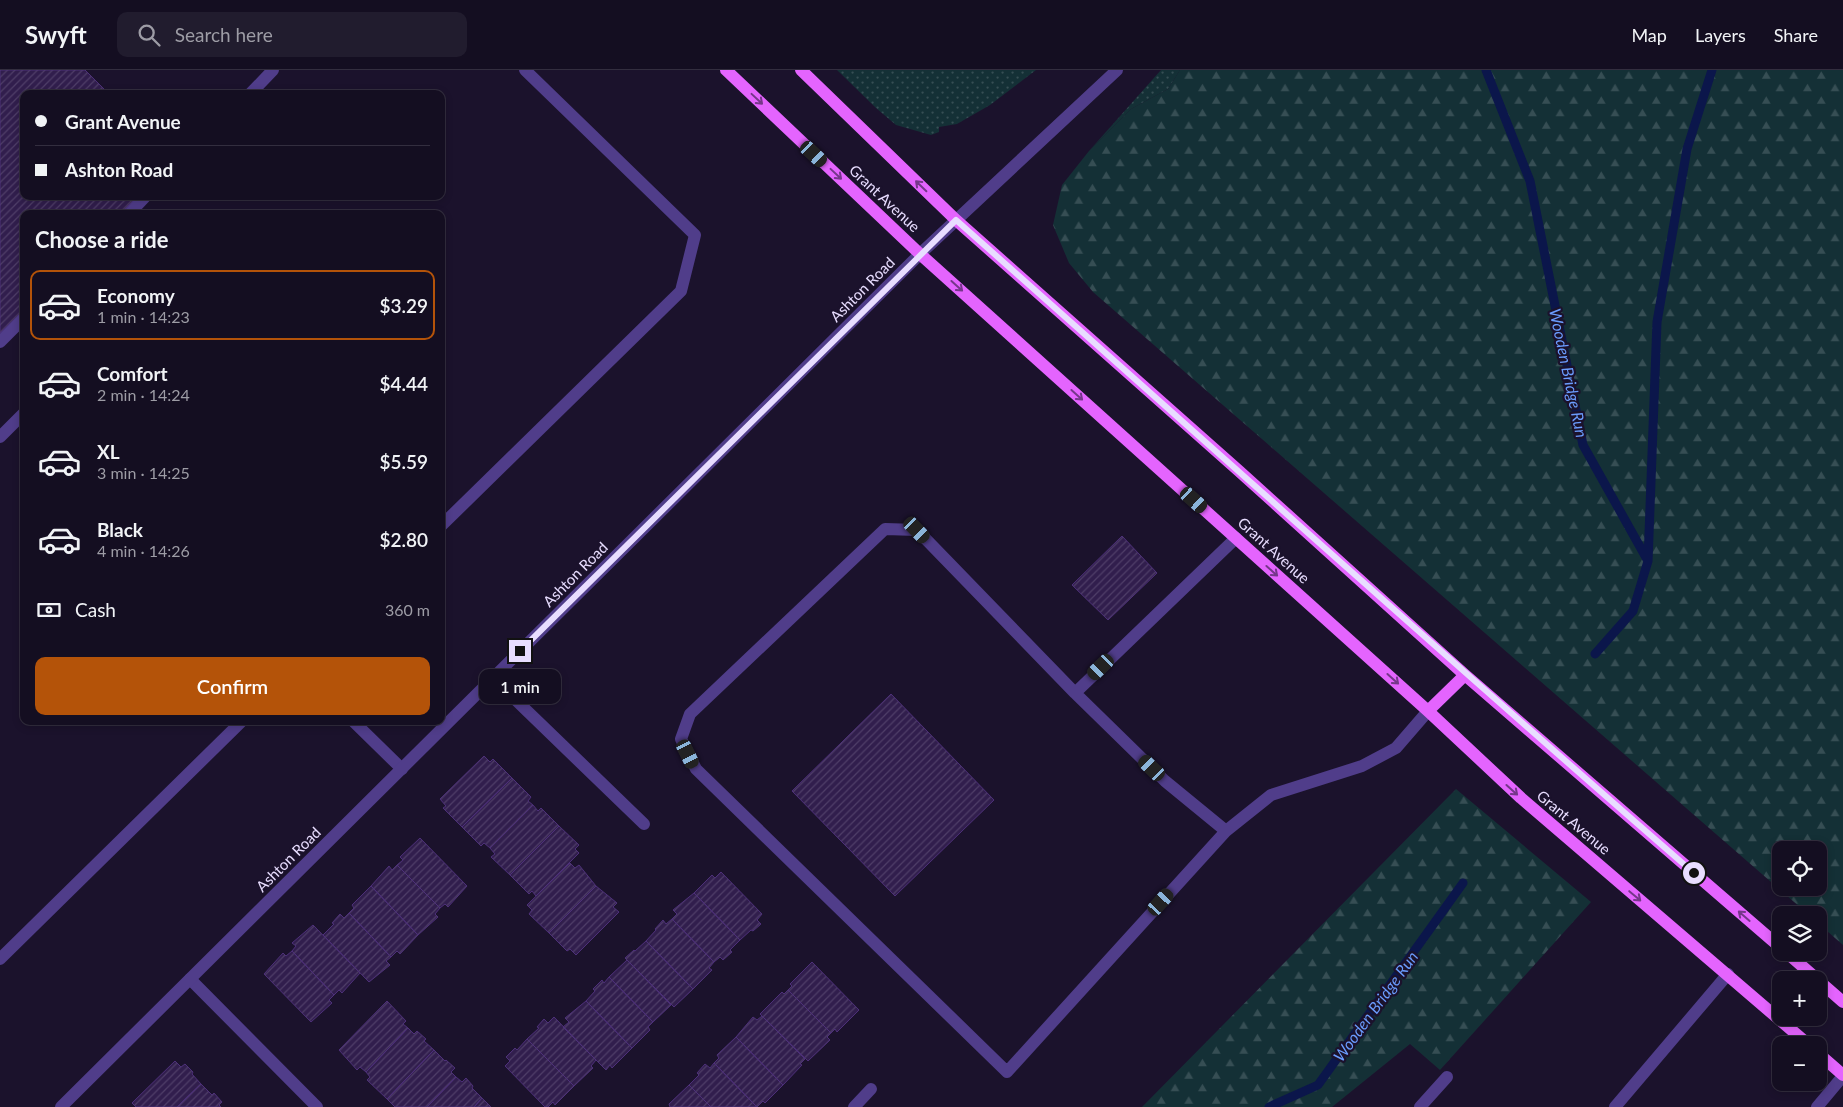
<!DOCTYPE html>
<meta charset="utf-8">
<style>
:root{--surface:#140e21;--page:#211c2e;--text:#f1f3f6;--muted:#9d9ca5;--line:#332e3f;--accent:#b45309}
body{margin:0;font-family:Lato,sans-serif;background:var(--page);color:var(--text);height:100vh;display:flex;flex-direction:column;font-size:19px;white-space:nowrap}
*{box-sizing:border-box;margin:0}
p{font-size:16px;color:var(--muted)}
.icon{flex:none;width:28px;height:28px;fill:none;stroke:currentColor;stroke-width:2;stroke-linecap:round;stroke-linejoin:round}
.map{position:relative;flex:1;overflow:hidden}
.panel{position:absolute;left:20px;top:140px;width:425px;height:515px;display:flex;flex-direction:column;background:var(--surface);border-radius:10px;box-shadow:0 2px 8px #0003,0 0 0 1px var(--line)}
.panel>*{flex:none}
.banner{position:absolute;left:20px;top:20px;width:425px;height:110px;border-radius:10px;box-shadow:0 2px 8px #0003,0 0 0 1px var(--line);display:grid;align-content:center;height:110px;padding:0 15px;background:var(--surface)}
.controls{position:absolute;left:1772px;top:771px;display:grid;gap:10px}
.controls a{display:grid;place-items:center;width:55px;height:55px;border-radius:10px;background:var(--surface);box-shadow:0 2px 8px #0003,0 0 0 1px var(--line);font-size:25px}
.end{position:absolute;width:22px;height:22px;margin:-11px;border:6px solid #e8ddff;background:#111;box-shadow:0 0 0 2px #111}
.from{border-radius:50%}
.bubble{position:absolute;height:35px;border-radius:10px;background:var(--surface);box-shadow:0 2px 8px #0003,0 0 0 1px var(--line);font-size:16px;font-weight:600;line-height:35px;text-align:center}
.car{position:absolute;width:15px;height:30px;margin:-15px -8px;border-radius:6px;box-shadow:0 0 4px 1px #0007;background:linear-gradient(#222 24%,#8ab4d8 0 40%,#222 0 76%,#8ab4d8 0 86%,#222 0)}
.banner b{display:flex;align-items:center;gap:18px;height:48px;font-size:19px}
.banner b+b{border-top:1px solid var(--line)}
.banner i{width:12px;height:12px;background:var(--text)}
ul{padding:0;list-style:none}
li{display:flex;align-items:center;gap:15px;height:70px;margin:0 10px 8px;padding:0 5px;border:2px solid transparent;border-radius:10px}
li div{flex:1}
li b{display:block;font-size:19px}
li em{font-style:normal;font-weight:600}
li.selected{border-color:var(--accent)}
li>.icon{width:45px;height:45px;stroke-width:1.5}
h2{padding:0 15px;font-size:22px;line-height:60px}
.pay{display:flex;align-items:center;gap:12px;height:55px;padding:0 15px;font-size:19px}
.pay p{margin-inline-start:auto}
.primary-button{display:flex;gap:10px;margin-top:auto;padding:10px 15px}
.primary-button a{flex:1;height:58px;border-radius:10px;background:var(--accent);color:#fff;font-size:20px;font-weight:600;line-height:58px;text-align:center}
header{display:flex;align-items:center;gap:30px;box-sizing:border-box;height:70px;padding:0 25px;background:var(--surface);border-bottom:1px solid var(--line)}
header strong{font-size:24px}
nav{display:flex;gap:28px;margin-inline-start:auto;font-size:18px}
.search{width:350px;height:45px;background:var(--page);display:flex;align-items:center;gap:12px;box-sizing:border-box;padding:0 18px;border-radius:10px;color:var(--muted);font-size:19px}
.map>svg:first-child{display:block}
.grass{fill:url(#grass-dots)}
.forest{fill:url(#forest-firs);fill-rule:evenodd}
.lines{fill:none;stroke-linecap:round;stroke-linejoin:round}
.stream{stroke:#0b164b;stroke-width:9}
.building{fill:url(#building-hatch);stroke:#4d3079}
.lane{stroke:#503d8a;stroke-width:12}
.street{stroke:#503d8a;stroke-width:12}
.primary{stroke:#e464fe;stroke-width:12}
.oneway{stroke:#75378a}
.route{stroke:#e8ddff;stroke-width:6}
.labels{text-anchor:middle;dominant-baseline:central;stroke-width:4.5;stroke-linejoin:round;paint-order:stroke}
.street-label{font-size:15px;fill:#e8ddff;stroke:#1b122c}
.water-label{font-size:16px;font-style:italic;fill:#6b9cfe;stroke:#1b122c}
</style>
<header>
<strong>Swyft</strong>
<div class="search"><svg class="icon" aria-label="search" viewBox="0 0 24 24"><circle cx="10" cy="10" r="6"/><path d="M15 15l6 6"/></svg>Search here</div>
<nav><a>Map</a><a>Layers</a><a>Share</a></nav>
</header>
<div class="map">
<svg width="1843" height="1037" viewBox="0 0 1843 1037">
<defs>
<pattern id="grass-dots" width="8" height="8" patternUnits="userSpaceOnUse" patternTransform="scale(1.25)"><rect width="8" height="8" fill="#143036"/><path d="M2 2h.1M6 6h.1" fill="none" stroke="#364e54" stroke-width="1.8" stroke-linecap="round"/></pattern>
<pattern id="forest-firs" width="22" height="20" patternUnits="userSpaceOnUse" patternTransform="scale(1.25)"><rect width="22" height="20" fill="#143036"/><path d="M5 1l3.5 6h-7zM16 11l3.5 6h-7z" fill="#364e54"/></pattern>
<pattern id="building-hatch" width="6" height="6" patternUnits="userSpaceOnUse" patternTransform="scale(1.25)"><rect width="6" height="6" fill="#311e4d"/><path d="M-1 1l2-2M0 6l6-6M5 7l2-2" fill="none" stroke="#4f3e68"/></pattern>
</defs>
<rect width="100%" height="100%" fill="#1b122c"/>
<path class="grass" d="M837,0H1036L990,35L957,54L939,57V62L931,65L896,55L876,38Z
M1161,0H1180L1168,19L1131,39L1089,81Z"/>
<path class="forest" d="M1180,0H1843V875L1819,854V845H1809L1093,222L1069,193L1053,155L1062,115L1089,81L1131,39L1168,19ZM1781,780H1819V818H1781Z
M1456,719L1591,832L1440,1000L1410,974L1332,1037H1142Z"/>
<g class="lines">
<path class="stream" d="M1486,0L1530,111L1583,375L1648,491
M1595,584L1633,541L1648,491L1657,252L1687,79L1712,0
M1269,1037L1318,1015L1463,813"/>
</g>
<path class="building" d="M0,0H85L109,24H24V126H138L120,144H24V240L0,263Z
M1122,466L1157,503L1108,550L1072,515Z
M891,624L994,730L895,826L792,721Z
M484,686L490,692L493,689L512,708L462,757L443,738L446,736L440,729Z
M512,708L531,727L528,731L533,735L490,778L484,773L481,776L462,757Z
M533,735L538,741L541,738L559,756L510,805L491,787L495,784L490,778Z
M559,756L579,775L575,779L579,783L536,826L532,821L529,824L510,805Z
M420,768L467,816L448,837L445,834L440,838L397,795L403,790L400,787Z
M570,793L575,798L579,795L596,816L549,863L529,844L532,840L527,835Z
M397,795L440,838L435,844L438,847L418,865L371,816L389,796L392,800Z
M721,802L762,844L757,850L761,854L753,861L751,860L740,870L694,823L712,805L715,808Z
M371,816L418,865L400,884L397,881L391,887L349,843L354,838L352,835Z
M596,816L617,833L613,837L619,842L576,885L570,879L567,881L549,863Z
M694,823L740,870L730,880L732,882L723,890L720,887L714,892L672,849L677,844L673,840Z
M349,843L391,887L386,891L390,895L369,912L323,865L334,854L332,853L340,844L344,848Z
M672,849L714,892L709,898L712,900L693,919L646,871L656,860L655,859L663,850L666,854Z
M313,855L360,903L342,923L339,920L334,925L292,881L296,876L292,873Z
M646,871L693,919L674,937L625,888L634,880L635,881Z
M292,881L334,925L329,930L332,933L311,952L264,904L283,883L286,886Z
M627,890L671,935L653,952L609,907Z
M812,892L859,940L837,962L835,959L831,963L788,920L792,916L790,914Z
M609,907L653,952L648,957L650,960L632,978L586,931L595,921L593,919L602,910L604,913Z
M788,920L831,963L827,967L830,970L808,991L760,944L782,922L784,924Z
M387,931L406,951L403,954L408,958L366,1002L360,997L357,1000L339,980Z
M586,931L632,978L612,998L610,995L606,1000L563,957L569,952L565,948Z
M762,946L805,989L800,994L802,995L783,1015L736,967L753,947L757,950Z
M554,947L596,990L591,996L593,998L574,1016L527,969L539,958L537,957L544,949L548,953Z
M408,958L414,964L417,961L426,969L424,971L434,980L387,1029L367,1010L370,1007L366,1002Z
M736,967L783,1015L765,1033L763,1031L757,1037L714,993L719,988L717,985Z
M527,969L574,1016L555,1035L553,1032L548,1037H545L505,996L510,991L506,987L515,978L517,980Z
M434,980L445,991L446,990L455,998L451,1002L456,1007L427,1037H395L387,1029Z
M175,991L181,997L185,994L193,1002L192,1004L201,1014L177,1037H136L132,1033Z
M714,993L757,1037H711L689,1015L699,1005L697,1003L705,994L710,998Z
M456,1007L462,1012L466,1008L473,1016L472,1018L482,1028L474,1037H427Z
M201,1014L212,1025L214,1023L222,1032L219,1035L221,1037H177Z
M689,1015L711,1037H670L669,1034Z
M482,1028L491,1037H474Z"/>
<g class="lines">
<path class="lane" d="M250,24L273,0
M129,144L146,126
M0,272L24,248
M0,367L24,343
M441,456L681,221L695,165L525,0
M493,608L644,754
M1075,623L1236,468
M353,651L402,699
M1226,761L1007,1002L696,699L681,669L690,644L885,459L917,460L1075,623L1165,711L1226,761L1271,725L1362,696L1396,678L1428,641
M0,889L242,651
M190,909L317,1037
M854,1037L871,1019
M1420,1037L1447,1007
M1615,1037L1728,904
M1817,1037L1843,1006"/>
<path class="street" d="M61,1037L920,184L1117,0"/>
<path class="primary" d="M726,0L920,184L1428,641L1521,728L1809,975
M801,0L956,150L1239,401L1465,605L1781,878
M1428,641L1465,605
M1786,882L1818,910
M1819,911L1843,932
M1819,984L1843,1005"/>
</g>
<defs><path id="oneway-shaft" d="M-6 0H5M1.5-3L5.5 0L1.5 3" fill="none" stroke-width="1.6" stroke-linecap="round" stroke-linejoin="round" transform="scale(1.25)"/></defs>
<g class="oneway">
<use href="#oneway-shaft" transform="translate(757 29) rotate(43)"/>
<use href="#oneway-shaft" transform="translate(836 104) rotate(43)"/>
<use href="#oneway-shaft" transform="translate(921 116) rotate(-136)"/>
<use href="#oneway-shaft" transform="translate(957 216) rotate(42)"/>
<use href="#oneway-shaft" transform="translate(1077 325) rotate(42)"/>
<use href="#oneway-shaft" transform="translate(1272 501) rotate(42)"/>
<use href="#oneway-shaft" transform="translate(1393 609) rotate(42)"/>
<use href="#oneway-shaft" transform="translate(1512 720) rotate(42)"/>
<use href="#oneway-shaft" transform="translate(1635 826) rotate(40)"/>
<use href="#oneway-shaft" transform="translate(1744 846) rotate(-139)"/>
</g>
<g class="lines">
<path class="route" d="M520,581L956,150C1202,368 1446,588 1694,803"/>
</g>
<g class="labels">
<g class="street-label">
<text transform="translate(885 128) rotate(43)">Grant Avenue</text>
<text transform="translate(862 219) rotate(-45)">Ashton Road</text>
<text transform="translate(1274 480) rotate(42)">Grant Avenue</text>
<text transform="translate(575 504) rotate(-45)">Ashton Road</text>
<text transform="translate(1574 752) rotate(40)">Grant Avenue</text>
<text transform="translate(288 789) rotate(-45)">Ashton Road</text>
</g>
<g class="water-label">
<text transform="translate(1569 303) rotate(78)">Wooden Bridge Run</text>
<text transform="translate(1375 936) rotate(-54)">Wooden Bridge Run</text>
</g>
</g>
</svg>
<div class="controls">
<a><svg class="icon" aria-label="locate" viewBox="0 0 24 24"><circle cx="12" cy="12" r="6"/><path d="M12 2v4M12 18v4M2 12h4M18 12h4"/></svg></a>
<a><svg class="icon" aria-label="layers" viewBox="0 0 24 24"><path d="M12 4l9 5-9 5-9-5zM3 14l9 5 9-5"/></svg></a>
<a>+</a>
<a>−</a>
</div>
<i class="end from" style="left:1694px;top:803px"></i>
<i class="end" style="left:520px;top:581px"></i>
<div class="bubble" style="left:479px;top:599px;width:82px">1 min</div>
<i class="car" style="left:814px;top:84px;rotate:133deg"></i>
<i class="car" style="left:1194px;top:430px;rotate:132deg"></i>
<i class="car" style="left:917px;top:460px;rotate:136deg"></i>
<i class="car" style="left:1101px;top:597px;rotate:226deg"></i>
<i class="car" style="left:688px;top:684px;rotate:154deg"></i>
<i class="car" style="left:1152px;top:698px;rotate:314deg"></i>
<i class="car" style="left:1161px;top:832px;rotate:42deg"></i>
<div class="banner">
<b><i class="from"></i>Grant Avenue</b>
<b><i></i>Ashton Road</b>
</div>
<section class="panel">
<h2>Choose a ride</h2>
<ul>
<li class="selected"><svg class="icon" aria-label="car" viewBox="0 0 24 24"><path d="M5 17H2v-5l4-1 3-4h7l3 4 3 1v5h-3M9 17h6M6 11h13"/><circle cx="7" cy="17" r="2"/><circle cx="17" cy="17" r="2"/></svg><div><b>Economy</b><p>1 min · 14:23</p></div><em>$3.29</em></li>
<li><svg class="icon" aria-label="car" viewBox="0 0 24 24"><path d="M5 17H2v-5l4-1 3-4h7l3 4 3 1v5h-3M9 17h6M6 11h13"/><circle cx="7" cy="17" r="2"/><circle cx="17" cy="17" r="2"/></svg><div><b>Comfort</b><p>2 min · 14:24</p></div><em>$4.44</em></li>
<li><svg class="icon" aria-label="car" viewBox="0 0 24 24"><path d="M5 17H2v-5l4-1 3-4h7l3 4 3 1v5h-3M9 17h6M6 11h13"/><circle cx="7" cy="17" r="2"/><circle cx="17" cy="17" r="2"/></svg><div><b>XL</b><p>3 min · 14:25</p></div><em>$5.59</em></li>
<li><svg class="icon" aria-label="car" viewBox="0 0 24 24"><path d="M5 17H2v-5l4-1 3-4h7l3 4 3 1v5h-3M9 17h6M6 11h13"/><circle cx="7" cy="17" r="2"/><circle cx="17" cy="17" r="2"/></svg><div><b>Black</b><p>4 min · 14:26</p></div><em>$2.80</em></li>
</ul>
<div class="pay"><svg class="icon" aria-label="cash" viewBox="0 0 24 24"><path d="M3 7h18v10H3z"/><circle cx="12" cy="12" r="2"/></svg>Cash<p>360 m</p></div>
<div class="primary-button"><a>Confirm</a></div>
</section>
</div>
